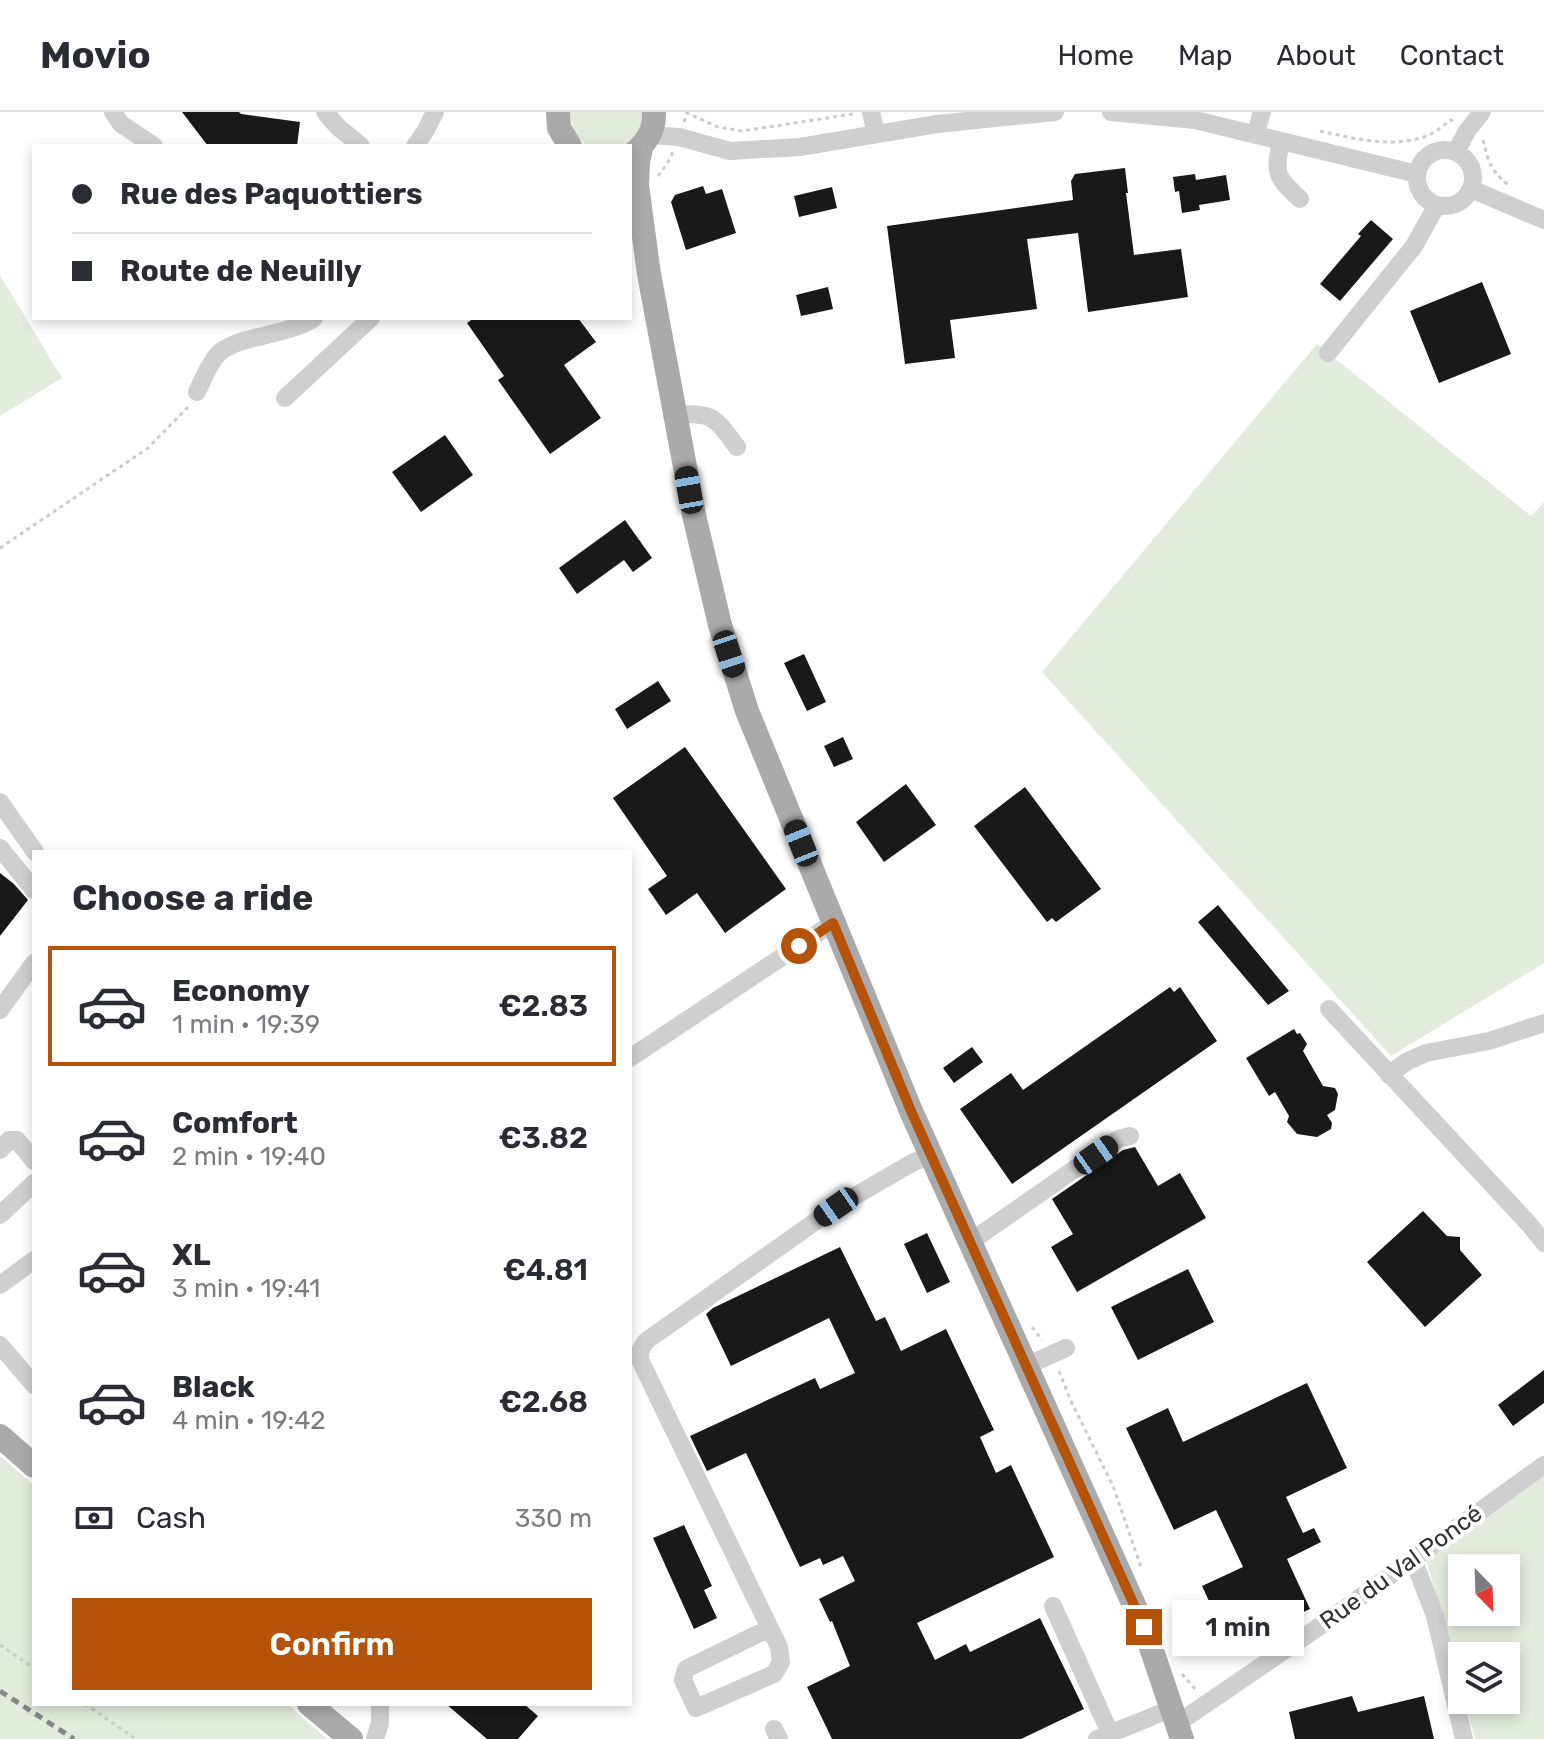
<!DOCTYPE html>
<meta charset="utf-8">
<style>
:root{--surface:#fff;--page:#f7f7f7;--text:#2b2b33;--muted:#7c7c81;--line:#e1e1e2;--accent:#b45309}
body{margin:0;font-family:Rubik,sans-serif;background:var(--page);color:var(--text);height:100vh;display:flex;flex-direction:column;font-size:30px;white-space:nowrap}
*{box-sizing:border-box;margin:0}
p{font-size:26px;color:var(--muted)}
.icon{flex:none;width:44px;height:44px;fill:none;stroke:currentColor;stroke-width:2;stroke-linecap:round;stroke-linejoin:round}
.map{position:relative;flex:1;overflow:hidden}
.drawer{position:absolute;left:32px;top:738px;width:600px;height:856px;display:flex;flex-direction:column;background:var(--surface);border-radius:0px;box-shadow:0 4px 12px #0003}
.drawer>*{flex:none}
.banner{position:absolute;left:32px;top:32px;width:600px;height:176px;border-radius:0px;box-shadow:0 4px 12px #0003;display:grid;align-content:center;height:176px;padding:0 40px;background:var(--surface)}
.needle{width:52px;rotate:157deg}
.buttons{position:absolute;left:1448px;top:1442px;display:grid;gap:16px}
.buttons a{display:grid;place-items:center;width:72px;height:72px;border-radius:0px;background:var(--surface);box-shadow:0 4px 12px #0003;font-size:40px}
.end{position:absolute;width:36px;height:36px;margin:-18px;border:10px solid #b45309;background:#fff;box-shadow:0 0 0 4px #fff}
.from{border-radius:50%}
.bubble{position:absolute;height:56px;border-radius:0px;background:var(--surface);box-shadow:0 4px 12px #0003;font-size:26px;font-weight:600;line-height:56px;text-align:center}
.car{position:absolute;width:24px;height:48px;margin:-24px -12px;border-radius:10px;box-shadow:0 0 6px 2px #0007;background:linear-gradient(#222 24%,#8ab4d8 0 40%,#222 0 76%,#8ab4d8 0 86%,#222 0)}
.banner b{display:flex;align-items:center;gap:28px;height:76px;font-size:30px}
.banner b+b{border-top:2px solid var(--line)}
.banner i{width:20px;height:20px;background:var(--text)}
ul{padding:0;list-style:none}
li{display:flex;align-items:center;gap:24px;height:120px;margin:0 16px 12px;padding:0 24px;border:4px solid transparent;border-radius:0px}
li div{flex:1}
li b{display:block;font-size:30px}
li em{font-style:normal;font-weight:600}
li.on{border-color:var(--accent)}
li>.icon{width:72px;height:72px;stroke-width:1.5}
h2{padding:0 40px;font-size:36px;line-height:96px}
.pay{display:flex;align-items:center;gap:20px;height:88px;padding:0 40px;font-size:30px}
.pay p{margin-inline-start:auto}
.primary-button{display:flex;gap:16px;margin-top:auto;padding:16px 40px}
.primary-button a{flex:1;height:92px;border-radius:0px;background:var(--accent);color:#fff;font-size:32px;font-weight:600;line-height:92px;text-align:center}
header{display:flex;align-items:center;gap:48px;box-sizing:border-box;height:112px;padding:0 40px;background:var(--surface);border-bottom:2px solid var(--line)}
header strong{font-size:38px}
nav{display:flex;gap:44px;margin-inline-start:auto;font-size:28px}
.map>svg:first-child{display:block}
.green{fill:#e3ebde;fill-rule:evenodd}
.building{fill:#191919}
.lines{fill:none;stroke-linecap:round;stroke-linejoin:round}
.path{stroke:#ccc;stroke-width:3;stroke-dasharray:4 4;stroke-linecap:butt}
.minor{stroke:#cfcfcf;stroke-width:18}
.major{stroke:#aaa;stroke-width:24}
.rail{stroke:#878787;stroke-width:5;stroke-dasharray:8 6;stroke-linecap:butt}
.route{stroke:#b45309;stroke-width:10}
.labels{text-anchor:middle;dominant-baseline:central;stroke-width:8;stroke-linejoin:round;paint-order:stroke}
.street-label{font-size:24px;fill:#323232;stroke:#fff}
</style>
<header>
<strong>Movio</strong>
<nav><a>Home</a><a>Map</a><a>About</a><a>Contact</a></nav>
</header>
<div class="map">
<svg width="1544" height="1627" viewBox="0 0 1544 1627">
<rect width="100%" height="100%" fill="#fff"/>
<path class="green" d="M570,0H645L639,22L626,34H588C576,25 571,15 570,0Z
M0,163L62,266L0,304Z
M1317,232L1531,404L1544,390V851L1391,944L1042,560Z
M0,1344L34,1373V1592H287L327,1627H0Z
M1544,1361V1627H1475L1464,1588H1506V1544H1462V1579L1425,1443ZM1462,1456H1506V1500H1462Z"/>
<path class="building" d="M182,0H239L241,2L300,10L297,34H208Z
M1125,56L1128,81H1126L1134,143L1181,137L1188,185L1088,200L1078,121L1027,127L1037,197L950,208L955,246L905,252L887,114L1073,88L1071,69L1075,62Z
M1195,62L1196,68L1226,63L1230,88L1199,93L1200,98L1182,101L1179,79L1175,80L1173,65Z
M703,74L706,82L722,77L736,121L686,138L671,90L675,83Z
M832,75L837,96L799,105L794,84Z
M1371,108L1393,127L1340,189L1320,172L1361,124L1358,122Z
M1482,170L1511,242L1439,271L1410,199Z
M828,175L833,197L801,204L796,183Z
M474,206H578L596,230L564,253L601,306L550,342L498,268L504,264L467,211Z
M445,323L473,363L421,400L392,360Z
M625,408L652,446L633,460L624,448L577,482L559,456Z
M804,542L826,590L807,599L784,551Z
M658,569L671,589L627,617L615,597Z
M843,625L853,647L834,655L824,634Z
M685,635L786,777L725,821L697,781L666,803L648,777L667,764L613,686Z
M906,672L936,713L884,750L856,710Z
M1025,675L1101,777L1056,810L1052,806L1047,810L974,714Z
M0,761L14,772L28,788L0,824Z
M1218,793L1289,879L1268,893L1198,810Z
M1170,875L1174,880L1180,875L1217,929L1012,1072L960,997L1011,961L1023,978Z
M1294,917L1297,922L1300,921L1307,932L1303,939L1323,974L1335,976L1338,982L1335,998L1327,1003L1332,1011L1331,1017L1317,1025L1297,1022L1287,1010L1289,1004L1275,980L1269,984L1246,946Z
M972,935L983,950L954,971L943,956Z
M1135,1035L1158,1074L1180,1061L1206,1106L1077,1180L1051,1135L1073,1122L1052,1087L1123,1038Z
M1423,1099L1447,1124L1460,1125V1138L1482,1163L1425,1215L1367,1150Z
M927,1121L950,1170L927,1181L904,1132Z
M840,1135L876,1209L885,1205L901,1239L946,1217L994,1318L980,1325L996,1361L1011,1353L1054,1445L917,1511L935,1548L966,1532L970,1540L1040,1506L1084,1597L1021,1627H832L807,1575L850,1554L832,1509L830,1510L819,1487L855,1469L843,1444L823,1453L820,1446L800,1455L746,1341L707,1359L690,1324L815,1266L820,1277L855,1261L829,1206L731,1254L706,1202L713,1196Z
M1188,1157L1214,1210L1138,1248L1111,1195Z
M1544,1258V1291L1513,1314L1498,1293Z
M1307,1271L1347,1356L1286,1385L1303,1421L1314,1416L1321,1430L1287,1447L1310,1497L1230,1534L1202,1474L1243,1455L1216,1398L1174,1418L1126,1316L1168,1296L1183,1330Z
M684,1413L712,1474L704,1478L717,1506L694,1517L653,1426Z
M1352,1584L1358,1600L1424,1584L1434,1627H1295L1289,1600Z
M446,1592H524L538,1604L518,1627H487Z"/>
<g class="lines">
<path class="path" d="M684,10L687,1L718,15L742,19L853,2
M1320,19C1356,27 1394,37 1429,23C1437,19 1444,13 1451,8L1453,9
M1483,28C1489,51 1489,56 1508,73
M658,64L667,52L673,40
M0,436L148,336L189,294
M1032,1215L1042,1228
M1059,1259L1070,1287L1113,1374L1142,1458
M0,1533L34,1556
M1182,1562L1196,1578
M85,1592L136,1627"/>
<path class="minor" d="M113,0L121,12L154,34
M325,0L338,15L361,34
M871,0L876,22
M1111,0L1195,8L1417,62
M650,23L679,25L730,39L800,35L937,12L1055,0
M1255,23L1262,0
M1281,29C1274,62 1276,65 1300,87
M415,34L426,18L435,0
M1417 66a28 28 0 1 1 56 0a28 28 0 1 1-56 0Z
M1456,40L1467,19L1482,0
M1471,77L1544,108
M1328,241L1414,134L1437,93
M197,280C203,268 209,251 219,241C239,223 288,224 314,206
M285,286L371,206
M676,303C713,299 716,307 737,335
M0,690L35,740
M0,736L34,778
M1329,897L1529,1112L1544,1131
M0,898L34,851
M630,946L833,811
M1389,963L1406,950L1426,941L1489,929L1544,911
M0,1038L9,1028H17L34,1049
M0,1103L34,1071
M970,1130L1118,1027L1130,1024
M0,1173L34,1148
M0,1233L34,1273
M1026,1254L1066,1236
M1413,1447L1435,1504L1464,1627
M1053,1494L1110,1621
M770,1516L686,1557L683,1568L696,1596L774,1562L781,1550L779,1535L640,1248V1239L646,1229L836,1095L912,1051L931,1043
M1178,1611L1323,1512L1544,1353
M774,1617L779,1627
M375,1627L380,1611V1592
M1097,1627L1173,1596"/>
<path class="major" d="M558,0L559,16L570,34
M641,36L638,50L637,73L649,162L694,403L720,513L747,599L911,999L1144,1515L1182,1627
M630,44C645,33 655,20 654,0
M0,1324L34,1354
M309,1592L351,1627"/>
<path class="rail" d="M0,1579L74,1627"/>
</g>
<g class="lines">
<path class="route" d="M799,834L833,811L911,999L1144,1515"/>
</g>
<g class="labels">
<g class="street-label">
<text transform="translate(1401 1455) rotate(-36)">Rue du Val Poncé</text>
</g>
</g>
</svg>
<div class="buttons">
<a><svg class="needle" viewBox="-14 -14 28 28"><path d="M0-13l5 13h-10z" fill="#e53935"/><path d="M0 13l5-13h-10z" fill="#7c7c81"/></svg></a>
<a><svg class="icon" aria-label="layers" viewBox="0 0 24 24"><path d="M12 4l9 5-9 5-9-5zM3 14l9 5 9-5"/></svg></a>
</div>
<i class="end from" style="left:799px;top:834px"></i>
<i class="end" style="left:1144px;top:1515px"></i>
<div class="bubble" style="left:1172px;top:1488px;width:132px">1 min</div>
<i class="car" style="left:689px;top:378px;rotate:350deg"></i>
<i class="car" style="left:729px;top:542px;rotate:162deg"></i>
<i class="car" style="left:801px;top:731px;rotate:338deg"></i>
<i class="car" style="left:1096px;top:1043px;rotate:55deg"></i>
<i class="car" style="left:836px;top:1095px;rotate:235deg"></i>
<div class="banner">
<b><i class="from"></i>Rue des Paquottiers</b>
<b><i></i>Route de Neuilly</b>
</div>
<section class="drawer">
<h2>Choose a ride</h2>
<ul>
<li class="on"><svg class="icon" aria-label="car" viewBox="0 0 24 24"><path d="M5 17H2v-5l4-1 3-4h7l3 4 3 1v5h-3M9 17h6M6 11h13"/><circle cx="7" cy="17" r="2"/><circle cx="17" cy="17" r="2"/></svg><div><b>Economy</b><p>1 min · 19:39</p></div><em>€2.83</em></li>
<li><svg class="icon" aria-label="car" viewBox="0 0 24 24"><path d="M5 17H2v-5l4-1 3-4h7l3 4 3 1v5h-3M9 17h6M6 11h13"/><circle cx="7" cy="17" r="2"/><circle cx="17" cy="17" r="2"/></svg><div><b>Comfort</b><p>2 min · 19:40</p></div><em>€3.82</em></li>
<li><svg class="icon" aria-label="car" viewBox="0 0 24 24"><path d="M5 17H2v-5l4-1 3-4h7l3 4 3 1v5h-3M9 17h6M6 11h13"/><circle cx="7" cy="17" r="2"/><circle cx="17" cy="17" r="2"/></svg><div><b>XL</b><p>3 min · 19:41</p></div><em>€4.81</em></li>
<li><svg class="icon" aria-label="car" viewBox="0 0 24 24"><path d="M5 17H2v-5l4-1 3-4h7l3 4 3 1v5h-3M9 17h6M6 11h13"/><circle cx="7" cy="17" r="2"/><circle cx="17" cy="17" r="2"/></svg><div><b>Black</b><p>4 min · 19:42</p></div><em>€2.68</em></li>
</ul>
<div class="pay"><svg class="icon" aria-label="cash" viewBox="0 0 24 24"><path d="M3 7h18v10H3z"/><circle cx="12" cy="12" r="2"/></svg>Cash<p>330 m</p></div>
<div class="primary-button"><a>Confirm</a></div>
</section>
</div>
